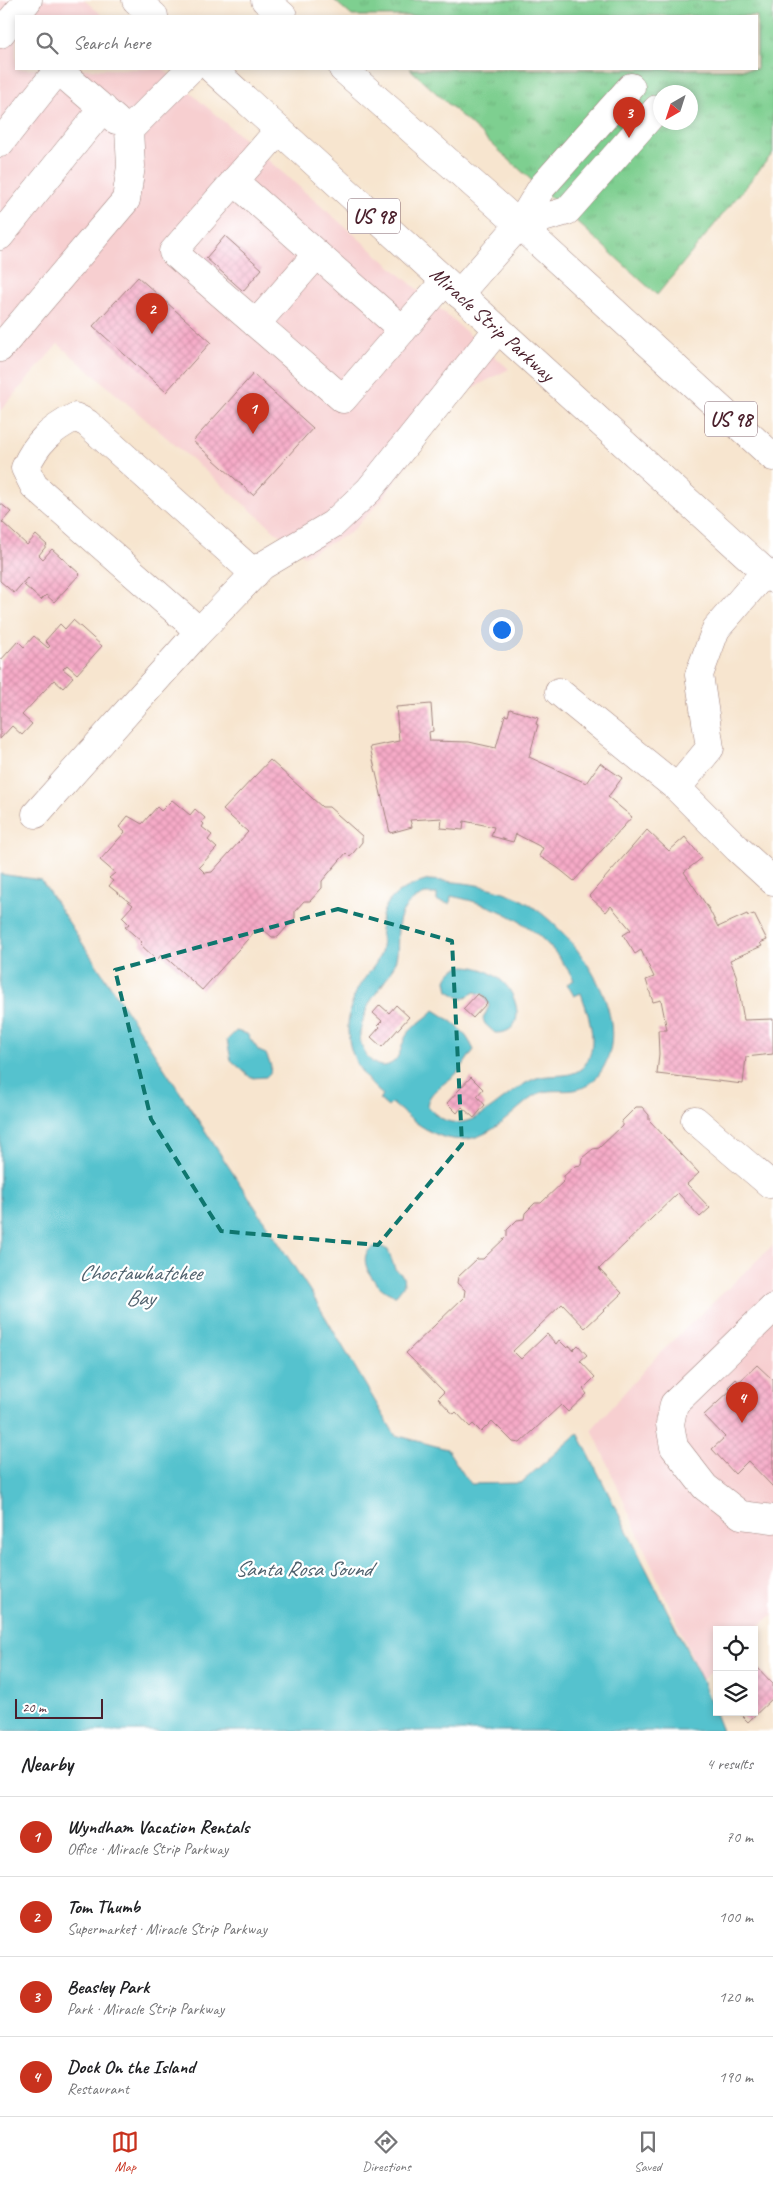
<!DOCTYPE html>
<html lang="en">
<head>
<meta charset="utf-8">
<style>
  :root { --surface:#fff; --page:#f2f2f2; --text:#202124; --muted:#757577; --line:#e0e0e0; --accent:#c8321e }
  body { margin:0; font-family:Caveat,sans-serif; background:var(--page); color:var(--text) }
  .controls { position:absolute; right:15px; bottom:15px; display:grid; overflow:hidden; border-radius:0px; box-shadow:0 2px 8px #0003 }
  .controls button { width:45px; height:45px; display:grid; place-items:center; padding:0; border:0; border-bottom:1px solid var(--line); background:var(--surface); color:var(--text); font:25px sans-serif }
  .compass { position:absolute; left:653px; top:85px; width:45px; height:45px; border-radius:50%; background:var(--surface); box-shadow:0 2px 8px #0003; rotate:219deg }
  .scale { position:absolute; left:15px; bottom:12px; width:88px; box-sizing:border-box; padding-left:5px; border:2px solid #4a1f2b; border-top:0; font-size:14px; line-height:18px; white-space:nowrap; color:#4a1f2b; -webkit-text-stroke:4px #fff; paint-order:stroke }
  .you { position:absolute; left:501px; top:629px; width:18px; height:18px; margin:-12px; border:4px solid #fff; border-radius:50%; background:#1a73e8; box-shadow:0 0 0 8px #1a73e833 }
  .badge { display:grid; place-items:center; width:32px; height:32px; border-radius:50%; background:var(--accent); color:#fff; font-size:16px; font-weight:700 }
  .pin { position:absolute; translate:-50% -41px; filter:drop-shadow(0 1px 2px #0008) }
  .pin::after { content:''; position:absolute; top:26px; width:18px; height:15px; background:inherit; clip-path:polygon(0 0,100% 0,50% 100%) }
  .list { margin:0; padding:0; list-style:none }
  h2 { display:flex; justify-content:space-between; align-items:center; height:65px; margin:0; padding:0 20px; font-size:21px }
  h2 small { font-size:16px; font-weight:400; color:var(--muted) }
  .list li { display:grid; grid-template-columns:32px 1fr auto; gap:15px; align-items:center; box-sizing:border-box; height:80px; padding:0 20px; border-top:1px solid var(--line) }
  .list b { display:block; font-size:19px; white-space:nowrap }
  .list p { margin:0; font-size:16px; white-space:nowrap; color:var(--muted) }
  .list em { font-size:16px; font-style:normal; color:var(--muted) }
  .icon { flex:none; width:28px; height:28px; fill:none; stroke:currentColor; stroke-width:2; stroke-linecap:round; stroke-linejoin:round }
  .map { position:relative; flex:none; width:773px; height:1731px; overflow:hidden }
  .search { position:absolute; background:var(--surface); box-shadow:0 2px 8px #0003; left:15px; right:15px; top:15px; height:55px; display:flex; align-items:center; gap:12px; box-sizing:border-box; padding:0 18px; border-radius:0px; color:var(--muted); font-size:19px }
  .sheet { height:385px; background:var(--surface) }
  nav { display:flex; justify-content:space-around; align-items:center; box-sizing:border-box; height:70px; border-top:1px solid var(--line); background:var(--surface); font-size:14px; color:var(--muted) }
  nav a { display:grid; justify-items:center; gap:2px }
  nav .on { color:var(--accent) }
  .map>svg:first-child { display:block }
  .built { fill:#f7cfd0 }
  .grass { fill:url(#grass-tufts); stroke:#64775e; fill-rule:evenodd }
  .water { fill:#55c2ce; stroke:#50707c; fill-rule:evenodd }
  .building { fill:url(#building-cross-hatch) }
  .lines { fill:none; stroke-linecap:round; stroke-linejoin:round }
  .minor-casing { stroke:#a0827d; stroke-width:29 }
  .highway-casing { stroke:#a0827d; stroke-width:29 }
  .minor { stroke:#fff; stroke-width:28 }
  .highway { stroke:#fff; stroke-width:28 }
  .marked { fill:none; stroke:#0f766e; stroke-width:4; stroke-dasharray:10 6; stroke-linejoin:round }
  .labels { text-anchor:middle; dominant-baseline:central; stroke-width:4.5; stroke-linejoin:round; paint-order:stroke }
  .shield { fill:#fff; stroke:#80626b; stroke-width:1 }
  .shield-label { font-size:20px; font-weight:bold; fill:#4a1f2b }
  .street-label { font-size:21px; fill:#4a1f2b; stroke:#fff }
  .water-label { font-size:22px; font-style:italic; fill:#4e606c; stroke:#fff }
</style>
</head>
<body>
<div class="map">
<svg width="773" height="1731" viewBox="0 0 773 1731">
  <defs>
    <pattern id="grass-tufts" width="24" height="20" patternUnits="userSpaceOnUse" patternTransform="scale(1.25)"><rect width="24" height="20" fill="#7ecf90"/><path d="M3 7l-1-3M5 7V3M7 7l1-3M15 17l-1-3M17 17v-4M19 17l1-3" fill="none" stroke="#6eb17c"/></pattern>
    <pattern id="building-cross-hatch" width="8" height="8" patternUnits="userSpaceOnUse" patternTransform="scale(1.25)"><rect width="8" height="8" fill="#f6aac7"/><path d="M0 0l8 8M0 8l8-8" fill="none" stroke="#d492ab"/></pattern>
  </defs>
  <rect width="100%" height="100%" fill="#fff"/>
  <filter id="ink" filterUnits="userSpaceOnUse"><feTurbulence type="fractalNoise" baseFrequency=".02" numOctaves="2"/><feDisplacementMap in="SourceGraphic" scale="10" xChannelSelector="R" yChannelSelector="G"/><feConvolveMatrix kernelMatrix="1 2 1 2 8 2 1 2 1" color-interpolation-filters="sRGB"/></filter>
  <filter id="wash" filterUnits="userSpaceOnUse"><feTurbulence type="fractalNoise" baseFrequency=".0096" numOctaves="4" result="noise"/><feDisplacementMap in="SourceGraphic" scale="20" xChannelSelector="R" yChannelSelector="G"/><feGaussianBlur stdDeviation="1.12" result="paint"/><feColorMatrix in="noise" values="0 0 0 0 0 0 0 0 0 0 0 0 0 0 0 0 0 1.4 0 .05"/><feComposite in="paint" operator="in"/></filter>
  <g filter="url(#wash)">
    <rect width="100%" height="100%" fill="#f7e5cf"/>
    <path class="built" d="M2 0H84L103 16H16V69H163L509 369 467 391 425 440 381 501 350 533 304 556 58 344 0 411V2Z
      M773 1245V1614L754 1631 717 1630V1666L702 1680 592 1429 655 1358Z"/>
    <path class="grass" d="M334 0H773V153L657 295 410 69H757V16H352ZM660 92H690V122H660Z"/>
    <path class="water" d="M0 874 41 880 310 1291 395 1435 447 1449 470 1484 521 1483 578 1433 702 1680 722 1731H0Z
      M429 880C459 882 486 884 514 896 568 920 644 1020 597 1077 576 1101 554 1083 534 1096 517 1108 499 1129 479 1136 445 1149 416 1124 392 1103L388 1107 379 1099 383 1095C350 1068 338 1030 357 990 363 978 375 968 380 955 385 944 380 933 381 922 384 895 407 886 429 880ZM425 894H437V901L450 904 451 896C506 907 546 930 574 980L567 984 574 996 581 993C588 1014 599 1042 586 1063 575 1081 551 1072 534 1079 498 1094 465 1150 427 1106 428 1091 447 1083 457 1073 463 1067 468 1057 474 1050 465 1030 452 1021 434 1010 426 1019 412 1026 406 1036 401 1045 401 1057 392 1063 375 1074 361 1052 360 1037 359 1030 364 1018 366 1011 372 995 387 982 394 965 401 949 394 929 402 913 407 903 415 898 425 894Z
      M464 966C478 966 492 972 503 982 519 997 527 1034 495 1033L485 1024 483 1019 489 1006 484 995 475 992 462 999 448 991 446 980C450 971 454 968 464 966Z
      M236 1031 247 1034 259 1051 266 1054 271 1066 270 1073 266 1077 251 1078 231 1060 227 1040Z
      M380 1246 388 1250 395 1269 403 1276 404 1285 396 1295C375 1293 348 1249 380 1246Z"/>
    <g id="blocks">
      <path class="building" d="M225 236 262 269 243 291 206 258Z
        M138 277 211 342 166 392 93 326Z
        M253 374 313 428 253 495 193 441Z
        M0 503 11 512 2 522 27 545 36 535 47 545 39 555 43 559 52 549 80 574 54 602 46 595 41 600 24 585 29 580 27 578 14 593 0 581Z
        M73 620 102 646 77 674 67 665 63 669 73 677 63 688 54 680 22 715 32 724 22 735 12 726 0 739V661L18 641 24 647 34 636 48 648 50 646 45 641 60 624 65 629Z
        M431 704 433 731 429 732 430 741 469 742 496 748 505 715 508 716 510 709 538 718 536 724 538 725 529 757 586 783 600 763 622 778 608 797 632 817 574 881 558 868 539 856 543 848 516 834 513 842 491 836 494 827 464 821 463 830 441 828 442 818 410 820 412 827 390 833 370 747 399 741 396 707Z
        M270 760 322 807H329L362 836V842L350 857 346 853 322 881V888L310 901H304L295 911V918L278 937H272L264 930H256L202 990 162 954 157 960 140 944 142 942 125 927 129 924 122 917 133 905 109 886 113 881 109 878 115 873 100 860 125 832 119 827 128 816 142 824 157 807 161 811 172 800 190 815 195 809 205 818 202 822 204 824 202 827 212 835 208 840 217 848 199 867 205 873 212 872 248 832 223 810Z
        M647 830 669 851 685 837 702 858 684 872 709 909 718 927 747 914 748 916 754 914 767 940 760 943 762 946 730 960 736 975 744 1020 773 1019V1054L746 1057 743 1084 657 1074 659 1054 658 1030H667L661 1000 653 1002 646 980 654 977 641 950 635 954 623 935 631 930 611 906 606 912 589 896Z
        M477 994 483 997 487 1003 473 1018 463 1009Z
        M380 1005 389 1013 396 1005 409 1017 382 1047 371 1037 380 1027 378 1025 382 1021 373 1013Z
        M471 1077 483 1089 477 1096 485 1105 474 1118 462 1107 457 1113 447 1103Z
        M636 1107H642L649 1115V1120L699 1173 687 1184 710 1208 700 1217 678 1193 599 1269 622 1293 585 1328 562 1304 513 1351 521 1359 547 1334 556 1344 559 1340 567 1348 570 1346 573 1350 578 1345 587 1355 580 1361 595 1377 583 1389 587 1394 568 1412 561 1405 520 1443 513 1442 492 1421 481 1432 473 1424 470 1427 456 1412 454 1414 450 1411 438 1398 444 1392 406 1353 464 1297 465 1290 457 1283 458 1277 477 1259H483L507 1236V1230L517 1220 524 1219 525 1213 535 1203H541L564 1181V1176L575 1166 581 1165 582 1158 593 1149 599 1148 622 1126V1121Z
        M757 1365 773 1380V1487L748 1461 735 1474 712 1449 725 1437 704 1415 731 1390 728 1387 736 1379 739 1382Z
        M756 1666 773 1684V1698L748 1722 738 1712H754Z"/>
    </g>
  </g>
  <g filter="url(#ink)">
    <use href="#blocks" fill-opacity="0" stroke="#a0827d" stroke-width="1"/>
    <g class="lines">
      <g class="minor-casing">
        <path id="minor" d="M0 34 28 0
          M57 69 116 120
          M279 130 173 252 343 399 445 281
          M0 143 58 70
          M234 181 403 330
          M519 225 567 211 657 109
          M519 225 542 187 631 87
          M0 236 103 108
          M256 324 317 254
          M0 348 126 200 131 166 129 130 190 69
          M199 631 34 486 25 468C37 442 50 430 75 417L87 423 255 574
          M559 692 677 788 710 748 699 675 716 629 765 572
          M677 788 738 849 773 881
          M36 814 195 636 262 566 333 524 369 490 498 329
          M695 1120 770 1184
          M773 1308 674 1404 670 1424 674 1447 705 1487 741 1515 773 1519"/>
      </g>
      <g class="highway-casing">
        <g id="highway">
          <path d="M136 0 154 16"/>
          <path d="M265 0 283 16"/>
          <path id="s1" d="M212 69 773 579"/>
          <path d="M343 69 504 211 773 457"/>
          <path d="M459 294 519 225"/>
        </g>
      </g>
      <use href="#minor" class="minor"/>
      <use href="#highway" class="highway"/>
    </g>
  </g>
  <path class="marked" d="M338 909 452 941 462 1144 378 1245 221 1231 151 1119 115 970Z"/>
  <g class="labels">
    <g class="shield">
      <rect x="348" y="198.5" width="52" height="35" rx="4"/>
      <rect x="705" y="401.5" width="52" height="35" rx="4"/>
    </g>
    <g class="shield-label">
      <text x="374" y="216">US 98</text>
      <text x="731" y="419">US 98</text>
    </g>
    <g class="street-label">
      <text stroke="none"><textPath href="#s1" startOffset="379">Miracle Strip Parkway</textPath></text>
    </g>
    <g class="water-label">
      <text x="140" y="1273">Choctawhatchee<tspan x="140" dy="25">Bay</tspan></text>
      <text x="303" y="1569">Santa Rosa Sound</text>
    </g>
  </g>
</svg>
<div class="controls">
<button><svg class="icon" aria-label="locate" viewBox="0 0 24 24"><circle cx="12" cy="12" r="6"/><path d="M12 2v4M12 18v4M2 12h4M18 12h4"/></svg></button>
<button><svg class="icon" aria-label="layers" viewBox="0 0 24 24"><path d="M12 4l9 5-9 5-9-5zM3 14l9 5 9-5"/></svg></button>
</div>
<svg class="compass" viewBox="-18 -18 36 36"><path d="M0-13l5 13h-10z" fill="#e53935"/><path d="M0 13l5-13h-10z" fill="#757577"/></svg>
<div class="scale">20 m</div>
<div class="you"></div>
<div class="pin badge" style="left:253px;top:434px">1</div>
<div class="pin badge" style="left:152px;top:334px">2</div>
<div class="pin badge" style="left:629px;top:138px">3</div>
<div class="pin badge" style="left:742px;top:1423px">4</div>
<div class="search"><svg class="icon" aria-label="search" viewBox="0 0 24 24"><circle cx="10" cy="10" r="6"/><path d="M15 15l6 6"/></svg>Search here</div>
</div>
<section class="sheet">
<h2>Nearby<small>4 results</small></h2>
<ul class="list">
<li><span class="badge">1</span><div><b>Wyndham Vacation Rentals</b><p>Office · Miracle Strip Parkway</p></div><em>70 m</em></li>
<li><span class="badge">2</span><div><b>Tom Thumb</b><p>Supermarket · Miracle Strip Parkway</p></div><em>100 m</em></li>
<li><span class="badge">3</span><div><b>Beasley Park</b><p>Park · Miracle Strip Parkway</p></div><em>120 m</em></li>
<li><span class="badge">4</span><div><b>Dock On the Island</b><p>Restaurant</p></div><em>190 m</em></li>
</ul>
</section>
<nav>
<a class="on"><svg class="icon" aria-label="map" viewBox="0 0 24 24"><path d="M3 6l6-2 6 2 6-2v14l-6 2-6-2-6 2zM9 4v14M15 6v14"/></svg>Map</a>
<a><svg class="icon" aria-label="directions" viewBox="0 0 24 24"><path d="M12 3l9 9-9 9-9-9zM9 14v-3h6M13 9l2 2-2 2"/></svg>Directions</a>
<a><svg class="icon" aria-label="saved" viewBox="0 0 24 24"><path d="M7 4h10v16l-5-4-5 4z"/></svg>Saved</a>
</nav>
</body>
</html>
